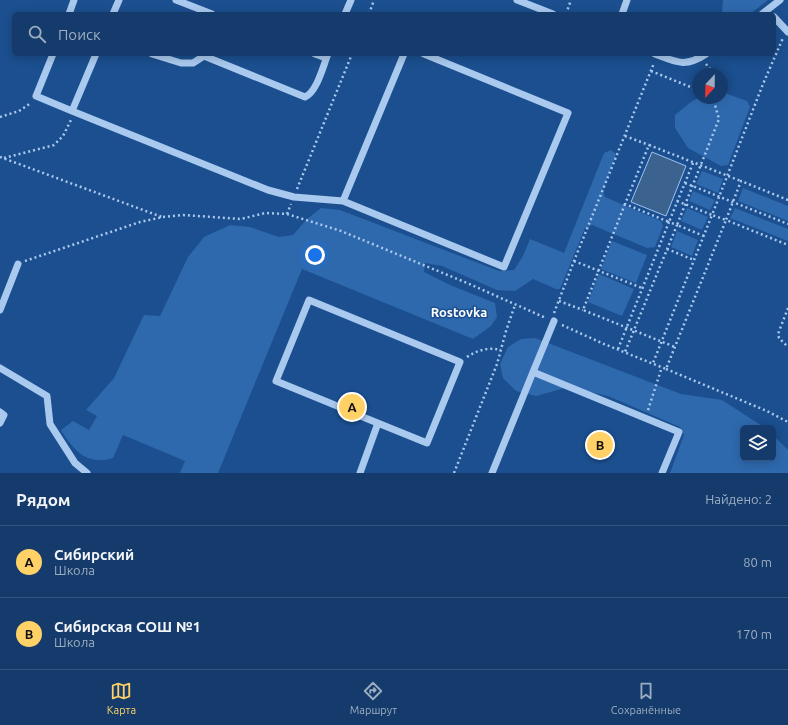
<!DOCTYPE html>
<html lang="ru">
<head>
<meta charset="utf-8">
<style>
  :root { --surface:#143b6b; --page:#214673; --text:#f1f3f6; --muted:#9dadc1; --line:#33557e; --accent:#ffd166 }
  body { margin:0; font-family:Ubuntu,sans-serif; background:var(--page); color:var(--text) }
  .controls { position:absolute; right:12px; bottom:12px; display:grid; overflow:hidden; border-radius:6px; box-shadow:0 2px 10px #0003 }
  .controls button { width:36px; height:36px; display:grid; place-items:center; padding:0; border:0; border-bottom:1px solid var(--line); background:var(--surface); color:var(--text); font:20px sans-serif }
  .compass { position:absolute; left:692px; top:68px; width:36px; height:36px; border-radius:50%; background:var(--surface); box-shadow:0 2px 10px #0003; rotate:202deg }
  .you { position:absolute; left:315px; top:255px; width:14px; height:14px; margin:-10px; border:3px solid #fff; border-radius:50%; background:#1a73e8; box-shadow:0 0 0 6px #1a73e833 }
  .badge { display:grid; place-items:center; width:26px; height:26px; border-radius:50%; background:var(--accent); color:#111; font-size:13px; font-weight:700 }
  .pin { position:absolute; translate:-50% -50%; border:2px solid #fff; box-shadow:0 1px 4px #0006 }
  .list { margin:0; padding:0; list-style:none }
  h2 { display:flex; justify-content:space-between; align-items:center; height:52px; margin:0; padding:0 16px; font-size:17px }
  h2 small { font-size:13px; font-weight:400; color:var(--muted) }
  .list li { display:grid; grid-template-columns:26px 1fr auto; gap:12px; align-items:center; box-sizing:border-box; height:72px; padding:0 16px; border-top:1px solid var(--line) }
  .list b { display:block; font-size:15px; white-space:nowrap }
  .list p { margin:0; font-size:13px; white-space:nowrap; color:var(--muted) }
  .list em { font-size:13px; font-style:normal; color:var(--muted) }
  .icon { flex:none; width:22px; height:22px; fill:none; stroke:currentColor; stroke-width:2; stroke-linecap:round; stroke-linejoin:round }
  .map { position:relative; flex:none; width:788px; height:473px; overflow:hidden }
  .search { position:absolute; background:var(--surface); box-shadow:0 2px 10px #0003; left:12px; right:12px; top:12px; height:44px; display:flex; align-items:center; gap:10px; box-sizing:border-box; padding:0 14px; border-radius:6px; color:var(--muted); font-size:15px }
  .sheet { height:196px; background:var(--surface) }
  nav { display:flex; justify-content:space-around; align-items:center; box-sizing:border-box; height:56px; border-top:1px solid var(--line); background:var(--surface); font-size:11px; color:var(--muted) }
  nav a { display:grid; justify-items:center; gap:2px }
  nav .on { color:var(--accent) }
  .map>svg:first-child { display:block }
  .green { fill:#2e69ad }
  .water { fill:#3c6290; stroke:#9cc4f0 }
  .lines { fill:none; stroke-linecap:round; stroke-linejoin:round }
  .path { stroke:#a9c9ee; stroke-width:2.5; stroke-dasharray:2 3; stroke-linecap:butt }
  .minor { stroke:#a9c9ee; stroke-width:7 }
  .labels { text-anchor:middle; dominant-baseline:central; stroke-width:3; stroke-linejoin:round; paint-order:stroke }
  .quarter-label { font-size:13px; font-weight:bold; fill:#fff; stroke:#1b4f8f }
</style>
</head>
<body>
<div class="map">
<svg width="788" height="473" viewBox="0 0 788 473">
  <rect width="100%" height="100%" fill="#1b4f8f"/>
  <path class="green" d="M723 0H768L750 14H722Z
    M722 92 747 101 750 107 728 165 721 166 688 148 675 128V115L691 102 698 98H722Z
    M611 150 616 154 603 191 605 197 661 221 663 226 655 247 647 248 592 225 585 228 560 289H556L533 279 515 291 497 290 442 266 425 263 424 272 450 285 495 303 497 317 491 326 473 339 302 269 218 473H180L185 461 123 435 113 458C87 466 74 451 61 430L73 421 89 430 97 416 86 410 114 378 144 315 160 316 188 257 204 237 230 225 250 227 279 237 293 235 307 219 321 208 340 210 499 271 514 270 523 256 530 239 564 253 604 153Z
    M702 171 723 179 718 193 696 184Z
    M743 188 788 206V221L738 201Z
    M693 191 715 200 710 210 689 201Z
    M687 208 708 217 702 230 681 221Z
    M735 208 788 229V241L730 218Z
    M677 231 698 240 692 256 671 247Z
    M612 241 647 255 636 283 601 269Z
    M599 274 634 289 622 316 588 302Z
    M535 338 681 394 722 400 765 428H743V458H773V435L788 450V473H670L684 435 680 427 608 396 568 387 536 396 516 391 503 378 500 364 508 347 521 339Z"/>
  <path class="water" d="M652 152 686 166 666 216 631 202Z"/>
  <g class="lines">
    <path class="path" d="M369 14 374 0
      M566 14 571 0
      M706 64 714 74
      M651 71 693 88 698 94
      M0 117 19 111 31 103
      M625 136 649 145
      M0 157 162 217
      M4 158 54 145 63 136 71 120
      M693 163 669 222 625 204 649 145 741 181
      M685 183 788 224
      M297 189 352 54
      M788 200 741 181 726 220 788 245
      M677 201 712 215 763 84 783 38
      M625 204 583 310 675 347
      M287 214 291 204
      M704 236 677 225 719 119 713 98
      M667 249 694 260
      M25 261 140 222 163 217 183 215 241 219 265 213 287 214 341 231 467 283 546 318
      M574 261 642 288
      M559 301 583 310
      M788 308 778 334 779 338 788 347
      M554 313 574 261 654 63
      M562 325 604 344 666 369 726 220 712 215 653 363
      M618 349 669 222 677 225 625 352
      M467 357C478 350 488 347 501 350
      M666 369 767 411 788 422
      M648 410 662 367
      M454 473 497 364 506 331 515 305"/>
    <path class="minor" d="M176 0 212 14
      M517 0 553 14
      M69 14 74 0
      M113 14 119 0
      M345 14 351 0
      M622 14 627 0
      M762 14 780 0
      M774 17 788 32
      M53 54 36 96 72 111 96 54
      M152 54 181 63H193L204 56 305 97C317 92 323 66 328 54
      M315 54 326 58
      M404 54 343 201 504 267 568 113 424 54
      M655 54C676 62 685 68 706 54
      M72 111 268 190 294 197 343 201
      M0 310 18 264
      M0 368 47 396 50 424 75 463 87 473
      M533 372 554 321
      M347 410 276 381 309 300 460 362 427 443 353 413
      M0 412 4 415 0 423
      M360 473 378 423
      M492 473 533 372 679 432 662 473"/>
  </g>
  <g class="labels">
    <g class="quarter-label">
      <text x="459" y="312">Rostovka</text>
    </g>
  </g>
</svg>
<div class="controls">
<button><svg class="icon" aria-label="layers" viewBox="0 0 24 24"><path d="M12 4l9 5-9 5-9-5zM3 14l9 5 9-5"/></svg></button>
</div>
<svg class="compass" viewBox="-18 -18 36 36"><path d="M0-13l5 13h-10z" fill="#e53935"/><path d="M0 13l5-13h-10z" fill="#9dadc1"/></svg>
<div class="you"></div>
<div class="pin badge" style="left:352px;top:407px">A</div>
<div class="pin badge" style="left:600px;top:445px">B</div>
<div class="search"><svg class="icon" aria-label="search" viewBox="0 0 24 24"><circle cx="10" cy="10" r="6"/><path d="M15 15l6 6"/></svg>Поиск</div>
</div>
<section class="sheet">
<h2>Рядом<small>Найдено: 2</small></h2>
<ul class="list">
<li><span class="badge">A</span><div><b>Сибирский</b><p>Школа</p></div><em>80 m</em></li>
<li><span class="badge">B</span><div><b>Сибирская СОШ №1</b><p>Школа</p></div><em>170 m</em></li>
</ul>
</section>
<nav>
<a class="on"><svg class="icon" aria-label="map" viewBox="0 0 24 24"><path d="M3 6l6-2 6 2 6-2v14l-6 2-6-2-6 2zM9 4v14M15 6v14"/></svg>Карта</a>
<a><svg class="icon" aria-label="directions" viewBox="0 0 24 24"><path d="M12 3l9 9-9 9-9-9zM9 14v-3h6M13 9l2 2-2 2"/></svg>Маршрут</a>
<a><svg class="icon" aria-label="saved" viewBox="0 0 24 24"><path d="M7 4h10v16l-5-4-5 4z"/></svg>Сохранённые</a>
</nav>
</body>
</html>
